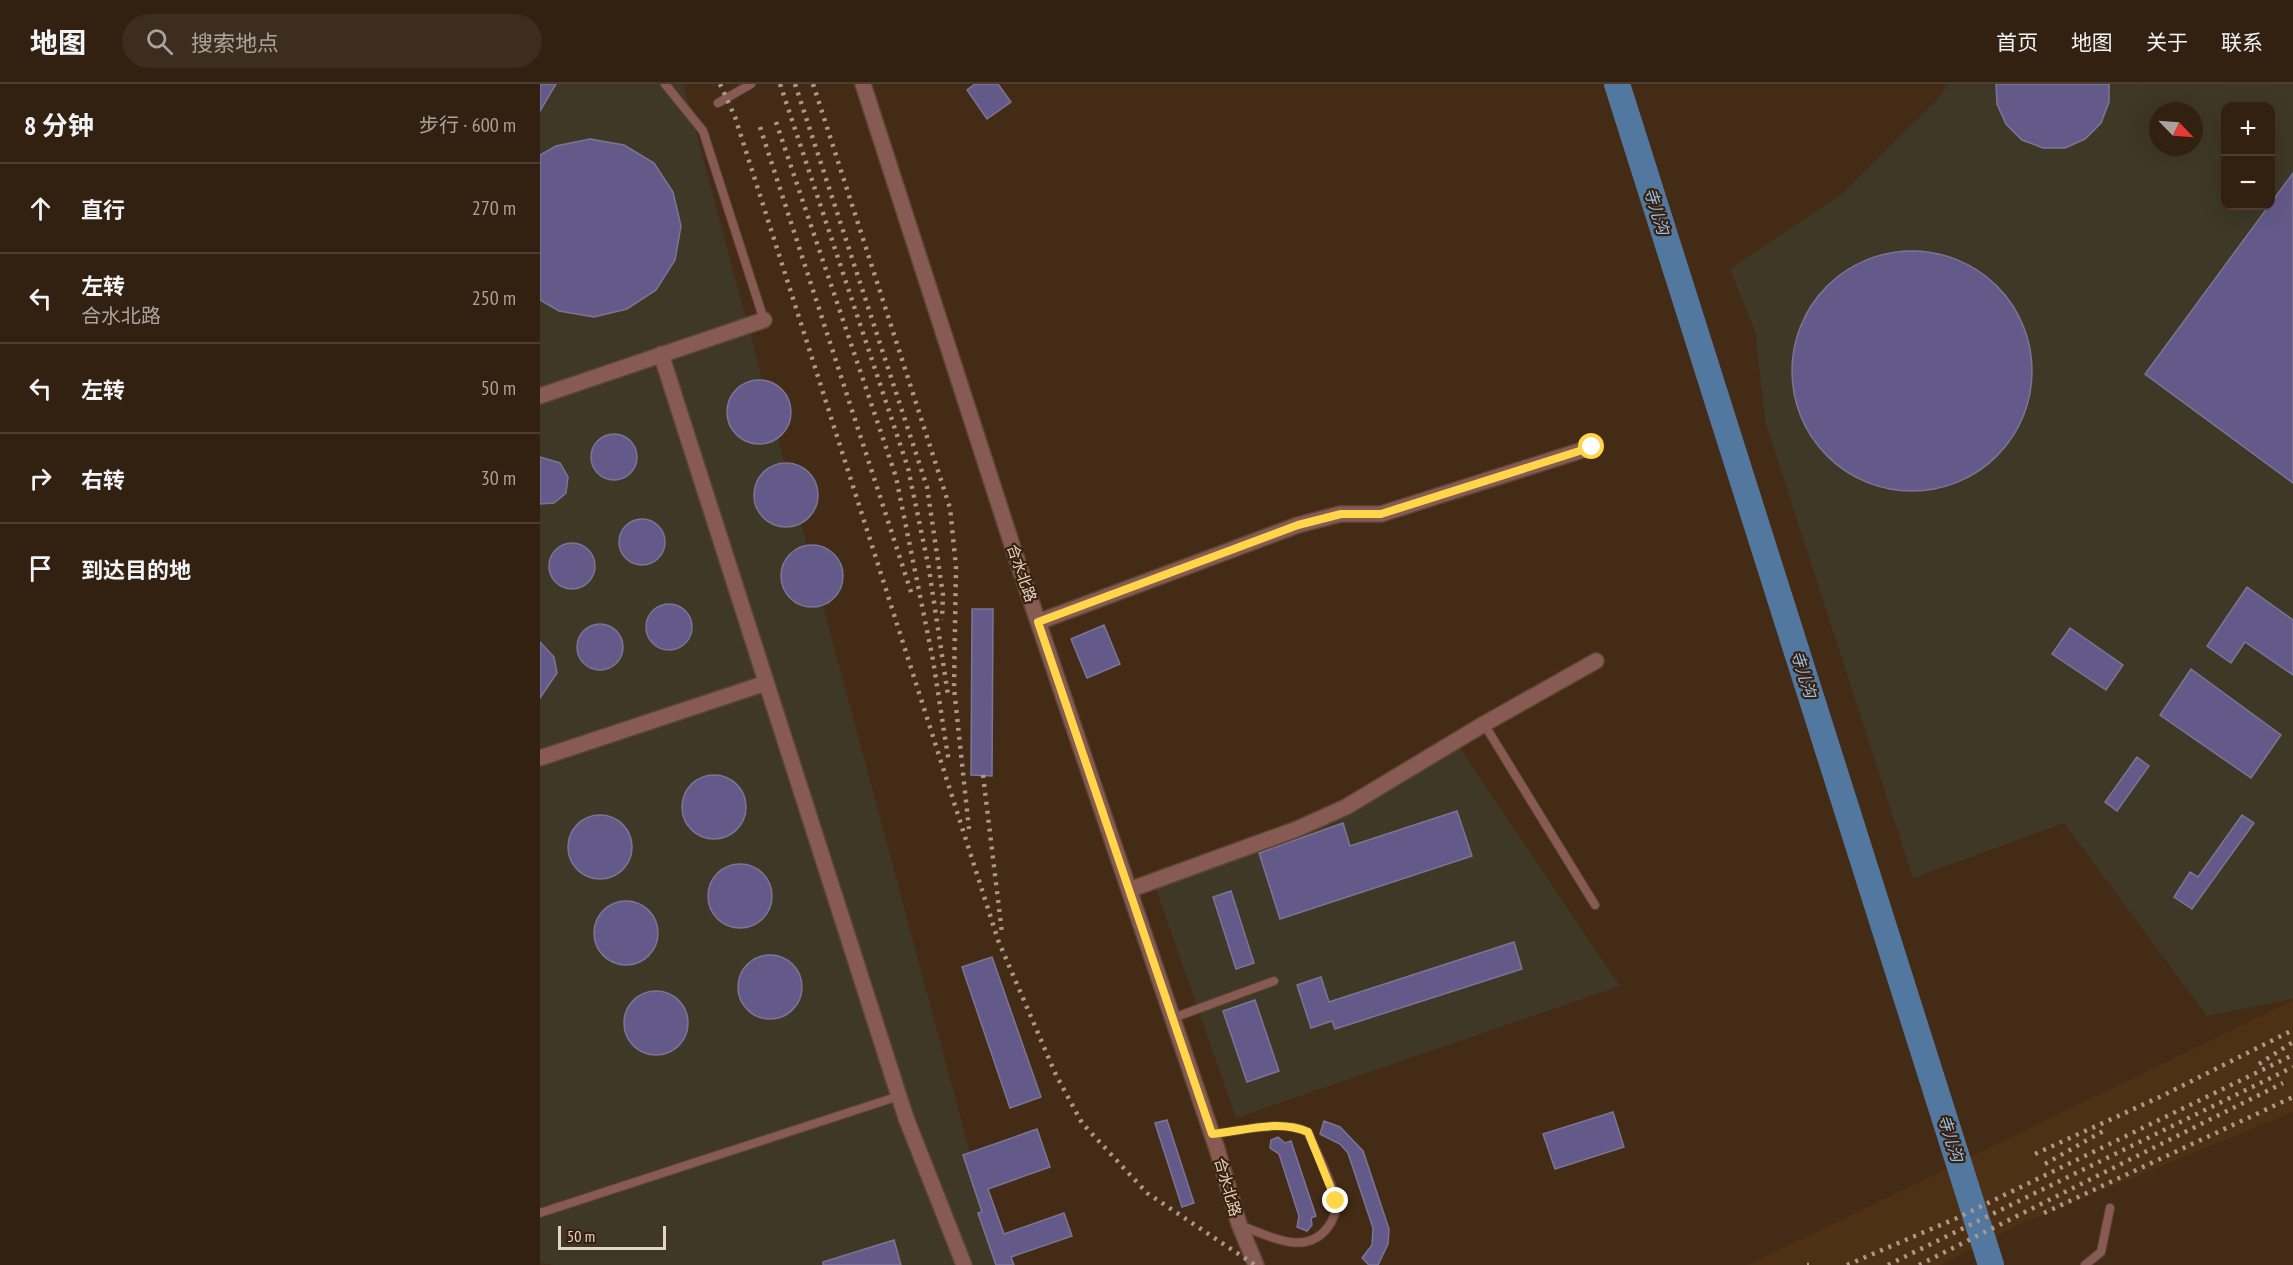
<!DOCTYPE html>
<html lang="zh">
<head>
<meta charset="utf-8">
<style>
  :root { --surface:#322010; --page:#3d2d1e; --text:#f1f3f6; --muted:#a8a39f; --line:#4d3e30 }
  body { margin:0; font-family:"PT Sans Narrow","Noto Sans SC",sans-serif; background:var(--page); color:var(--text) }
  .controls { position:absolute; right:18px; top:18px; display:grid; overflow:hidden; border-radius:12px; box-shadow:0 6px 24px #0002 }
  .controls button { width:54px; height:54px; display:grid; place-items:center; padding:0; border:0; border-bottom:2px solid var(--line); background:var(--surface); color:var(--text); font:30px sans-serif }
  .compass { position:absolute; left:1609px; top:18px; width:54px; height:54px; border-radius:50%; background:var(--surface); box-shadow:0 6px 24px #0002; rotate:115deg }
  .scale { position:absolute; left:18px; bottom:15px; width:108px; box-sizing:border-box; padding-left:6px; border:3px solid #e4d4c8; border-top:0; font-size:16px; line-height:21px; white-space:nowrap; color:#e4d4c8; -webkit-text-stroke:4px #39210c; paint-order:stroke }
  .stop { position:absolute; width:18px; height:18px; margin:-14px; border:4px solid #ffd54a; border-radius:50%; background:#fff }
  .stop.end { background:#ffd54a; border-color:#fff; box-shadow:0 2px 6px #0008 }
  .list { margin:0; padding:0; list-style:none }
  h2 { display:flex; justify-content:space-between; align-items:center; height:78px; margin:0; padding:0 24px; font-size:26px }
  h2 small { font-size:20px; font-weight:400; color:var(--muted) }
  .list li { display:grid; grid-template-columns:39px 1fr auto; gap:18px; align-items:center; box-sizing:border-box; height:90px; padding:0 24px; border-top:2px solid var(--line) }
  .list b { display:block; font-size:22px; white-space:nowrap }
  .list p { margin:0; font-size:20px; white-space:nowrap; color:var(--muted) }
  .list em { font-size:20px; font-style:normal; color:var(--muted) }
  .icon { flex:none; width:33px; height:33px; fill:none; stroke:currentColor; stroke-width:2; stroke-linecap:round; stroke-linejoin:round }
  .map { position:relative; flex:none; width:1753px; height:1181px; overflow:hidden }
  header { display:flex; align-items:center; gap:36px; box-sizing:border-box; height:84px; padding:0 30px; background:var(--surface); border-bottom:2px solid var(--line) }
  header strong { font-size:28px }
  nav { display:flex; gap:33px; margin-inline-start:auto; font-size:21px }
  .search { width:420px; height:54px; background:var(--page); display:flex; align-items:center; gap:15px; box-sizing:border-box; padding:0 21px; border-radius:33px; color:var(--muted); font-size:22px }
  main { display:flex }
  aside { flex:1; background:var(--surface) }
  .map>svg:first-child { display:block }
  .industrial { fill:#3f3827; fill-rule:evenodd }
  .built { fill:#4e3015 }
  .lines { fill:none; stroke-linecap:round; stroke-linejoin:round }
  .river { stroke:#5378a0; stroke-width:26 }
  .building { fill:#645a89; stroke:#7b7595; stroke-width:1.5 }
  .lane-casing { stroke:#5d4632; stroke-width:10 }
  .street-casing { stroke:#5d4632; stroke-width:18 }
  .lane { stroke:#875a53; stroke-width:8 }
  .street { stroke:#875a53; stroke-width:15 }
  .rail { stroke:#ab9889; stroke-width:4.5; stroke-dasharray:3 6; stroke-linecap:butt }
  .route { stroke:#ffd54a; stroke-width:8 }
  .labels { text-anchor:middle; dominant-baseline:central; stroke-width:4.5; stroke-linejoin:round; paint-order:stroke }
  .street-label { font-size:15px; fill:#e4d4c8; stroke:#39210c }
  .water-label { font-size:16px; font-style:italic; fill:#96c3f3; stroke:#39210c }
</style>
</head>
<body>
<header>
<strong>地图</strong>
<div class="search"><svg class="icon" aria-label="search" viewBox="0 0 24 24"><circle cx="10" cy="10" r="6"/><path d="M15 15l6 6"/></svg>搜索地点</div>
<nav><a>首页</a><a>地图</a><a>关于</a><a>联系</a></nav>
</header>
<main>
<aside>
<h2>8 分钟<small>步行 · 600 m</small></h2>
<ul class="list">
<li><svg class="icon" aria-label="ahead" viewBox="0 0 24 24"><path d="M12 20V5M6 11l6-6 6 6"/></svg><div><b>直行</b></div><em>270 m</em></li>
<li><svg class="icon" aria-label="left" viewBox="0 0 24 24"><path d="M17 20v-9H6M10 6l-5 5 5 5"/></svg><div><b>左转</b><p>合水北路</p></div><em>250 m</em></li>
<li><svg class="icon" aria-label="left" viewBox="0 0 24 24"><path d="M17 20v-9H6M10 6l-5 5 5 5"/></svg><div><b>左转</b></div><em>50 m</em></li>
<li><svg class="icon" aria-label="right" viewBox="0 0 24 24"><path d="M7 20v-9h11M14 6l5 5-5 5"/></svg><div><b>右转</b></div><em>30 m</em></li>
<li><svg class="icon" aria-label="arrive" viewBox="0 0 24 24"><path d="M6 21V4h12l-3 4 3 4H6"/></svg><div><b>到达目的地</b></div></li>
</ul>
</aside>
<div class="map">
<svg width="1753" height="1181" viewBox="0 0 1753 1181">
  <rect width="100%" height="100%" fill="#432b16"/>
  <path class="industrial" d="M0 0H143L460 1181H14L0 1178Z
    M1409 0H1753V915L1667 932 1524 739 1373 794 1225 337 1215 247 1190 185 1301 111 1396 17ZM1686 22H1730V122H1686ZM1618 27H1654V63H1618Z
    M913 654 1080 902 696 1034 616 805 801 735Z"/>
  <path class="built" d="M1753 916V1028L1481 1140 1401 1181H1203L1210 1180Z"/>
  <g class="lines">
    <path class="river" d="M1077 0 1451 1181"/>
  </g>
  <path class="building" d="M0 0H16L0 27Z
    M435 0H458L471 18 447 35 427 6Z
    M1456 0H1569V18L1561 39 1545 55 1525 64H1503L1482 56 1466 40 1457 20Z
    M50 55 84 61 114 79 133 108 141 142 135 176 116 206 87 225 54 233 19 227 0 216V71L16 62Z
    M1753 89V399L1605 290Z
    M1252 287a120 120 0 1 1 240 0a120 120 0 1 1-240 0Z
    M187 328a32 32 0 1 1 64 0a32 32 0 1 1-64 0Z
    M51 373a23 23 0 1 1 46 0a23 23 0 1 1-46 0Z
    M0 373 20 379 28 393 26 409 14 419 0 420Z
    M214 411a32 32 0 1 1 64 0a32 32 0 1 1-64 0Z
    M79 458a23 23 0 1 1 46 0a23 23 0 1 1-46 0Z
    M9 482a23 23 0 1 1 46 0a23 23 0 1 1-46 0Z
    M241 492a31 31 0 1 1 62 0a31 31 0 1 1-62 0Z
    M1707 503 1753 536V591L1705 558 1691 579 1667 562Z
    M106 543a23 23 0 1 1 46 0a23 23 0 1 1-46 0Z
    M432 525H453L452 692 431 691Z
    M37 563a23 23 0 1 1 46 0a23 23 0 1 1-46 0Z
    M564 541 580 580 547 594 531 555Z
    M1530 544 1583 581 1566 606 1512 570Z
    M0 558 14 573 17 589 0 614Z
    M1651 585 1741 651 1711 694 1620 631Z
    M1597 673 1609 682 1577 727 1565 718Z
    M142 723a32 32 0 1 1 64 0a32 32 0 1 1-64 0Z
    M917 727 932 772 740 835 719 769 803 739 810 762Z
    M1702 731 1714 739 1652 825 1634 813 1650 788 1658 793Z
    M28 763a32 32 0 1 1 64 0a32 32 0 1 1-64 0Z
    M168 812a32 32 0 1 1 64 0a32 32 0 1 1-64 0Z
    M691 807 714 879 696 885 673 813Z
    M54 849a32 32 0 1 1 64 0a32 32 0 1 1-64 0Z
    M974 858 982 885 795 945 792 937 771 944 757 901 781 893 789 918Z
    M198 903a32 32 0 1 1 64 0a32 32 0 1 1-64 0Z
    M452 873 501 1013 470 1024 422 883Z
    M84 939a32 32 0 1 1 64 0a32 32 0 1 1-64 0Z
    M715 916 739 987 707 998 683 927Z
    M1073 1028 1084 1063 1015 1085 1003 1050Z
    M627 1036 654 1119 642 1123 615 1039Z
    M784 1037 800 1043 823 1067 849 1145 848 1160 838 1181H829L822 1174 832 1161 833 1144 808 1069 800 1060 780 1050Z
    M497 1045 510 1083 448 1105 464 1150 524 1129 532 1152 471 1173 474 1181H456L438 1129 442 1128 423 1071Z
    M738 1053 745 1059 751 1057 776 1132 771 1134 772 1141 767 1147 757 1143 759 1132 739 1070 730 1064 731 1056Z
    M354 1156 361 1181H283V1178Z"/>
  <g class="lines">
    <g class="lane-casing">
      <path id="lane" d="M125 0 163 47 224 236
        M178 19 211 0
        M944 640 1055 821
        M633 934 734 897
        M672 1050C703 1047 739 1035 768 1048 776 1068 792 1097 796 1117 797 1126 793 1137 788 1143 765 1174 728 1151 699 1141
        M0 1129 359 1012
        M1545 1181 1561 1168 1570 1124"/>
    </g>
    <g class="street-casing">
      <path id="street" d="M323 0 474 467 677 1065 699 1140 716 1181
        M121 270 366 1034 424 1181
        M0 312 224 236
        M498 538 758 441 800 430H841L1052 363
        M0 674 226 599
        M589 806 757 745 806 723 944 640 1056 577"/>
    </g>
    <use href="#lane" class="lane"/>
    <use href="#street" class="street"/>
    <path class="rail" d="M180 0 195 33 458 856 516 991 542 1039 607 1109 715 1181
      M240 0 368 384 389 485 408 611
      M255 0 387 403 403 511 402 536
      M273 0 410 424 416 483 414 604 429 745
      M236 38 356 393 393 576 409 679
      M220 43 372 511
      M443 691 462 849
      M1719 980 1753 958
      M1495 1070 1622 1012 1753 946
      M1505 1080 1565 1046
      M1504 1129 1753 1013
      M1267 1181H1269
      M1307 1181 1417 1134 1753 971
      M1348 1181 1753 983
      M1379 1181 1743 999"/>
  </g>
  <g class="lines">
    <path class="route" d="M796 1117 768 1048C739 1035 703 1047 672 1050L498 538 758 441 801 430H841L1052 363"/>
  </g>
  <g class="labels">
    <g class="street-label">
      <text transform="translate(482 489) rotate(71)">合水北路</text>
      <text transform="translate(688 1103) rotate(74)">合水北路</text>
    </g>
    <g class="water-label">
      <text transform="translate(1117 127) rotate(72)">寺儿沟</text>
      <text transform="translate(1264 590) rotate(72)">寺儿沟</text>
      <text transform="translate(1411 1054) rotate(72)">寺儿沟</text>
    </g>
  </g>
</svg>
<div class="controls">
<button>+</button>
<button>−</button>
</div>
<svg class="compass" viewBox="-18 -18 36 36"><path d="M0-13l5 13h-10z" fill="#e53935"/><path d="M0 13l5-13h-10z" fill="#a8a39f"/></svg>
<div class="scale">50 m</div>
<div class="stop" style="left:1052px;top:363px"></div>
<div class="stop end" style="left:796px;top:1117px"></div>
</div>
</main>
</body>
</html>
